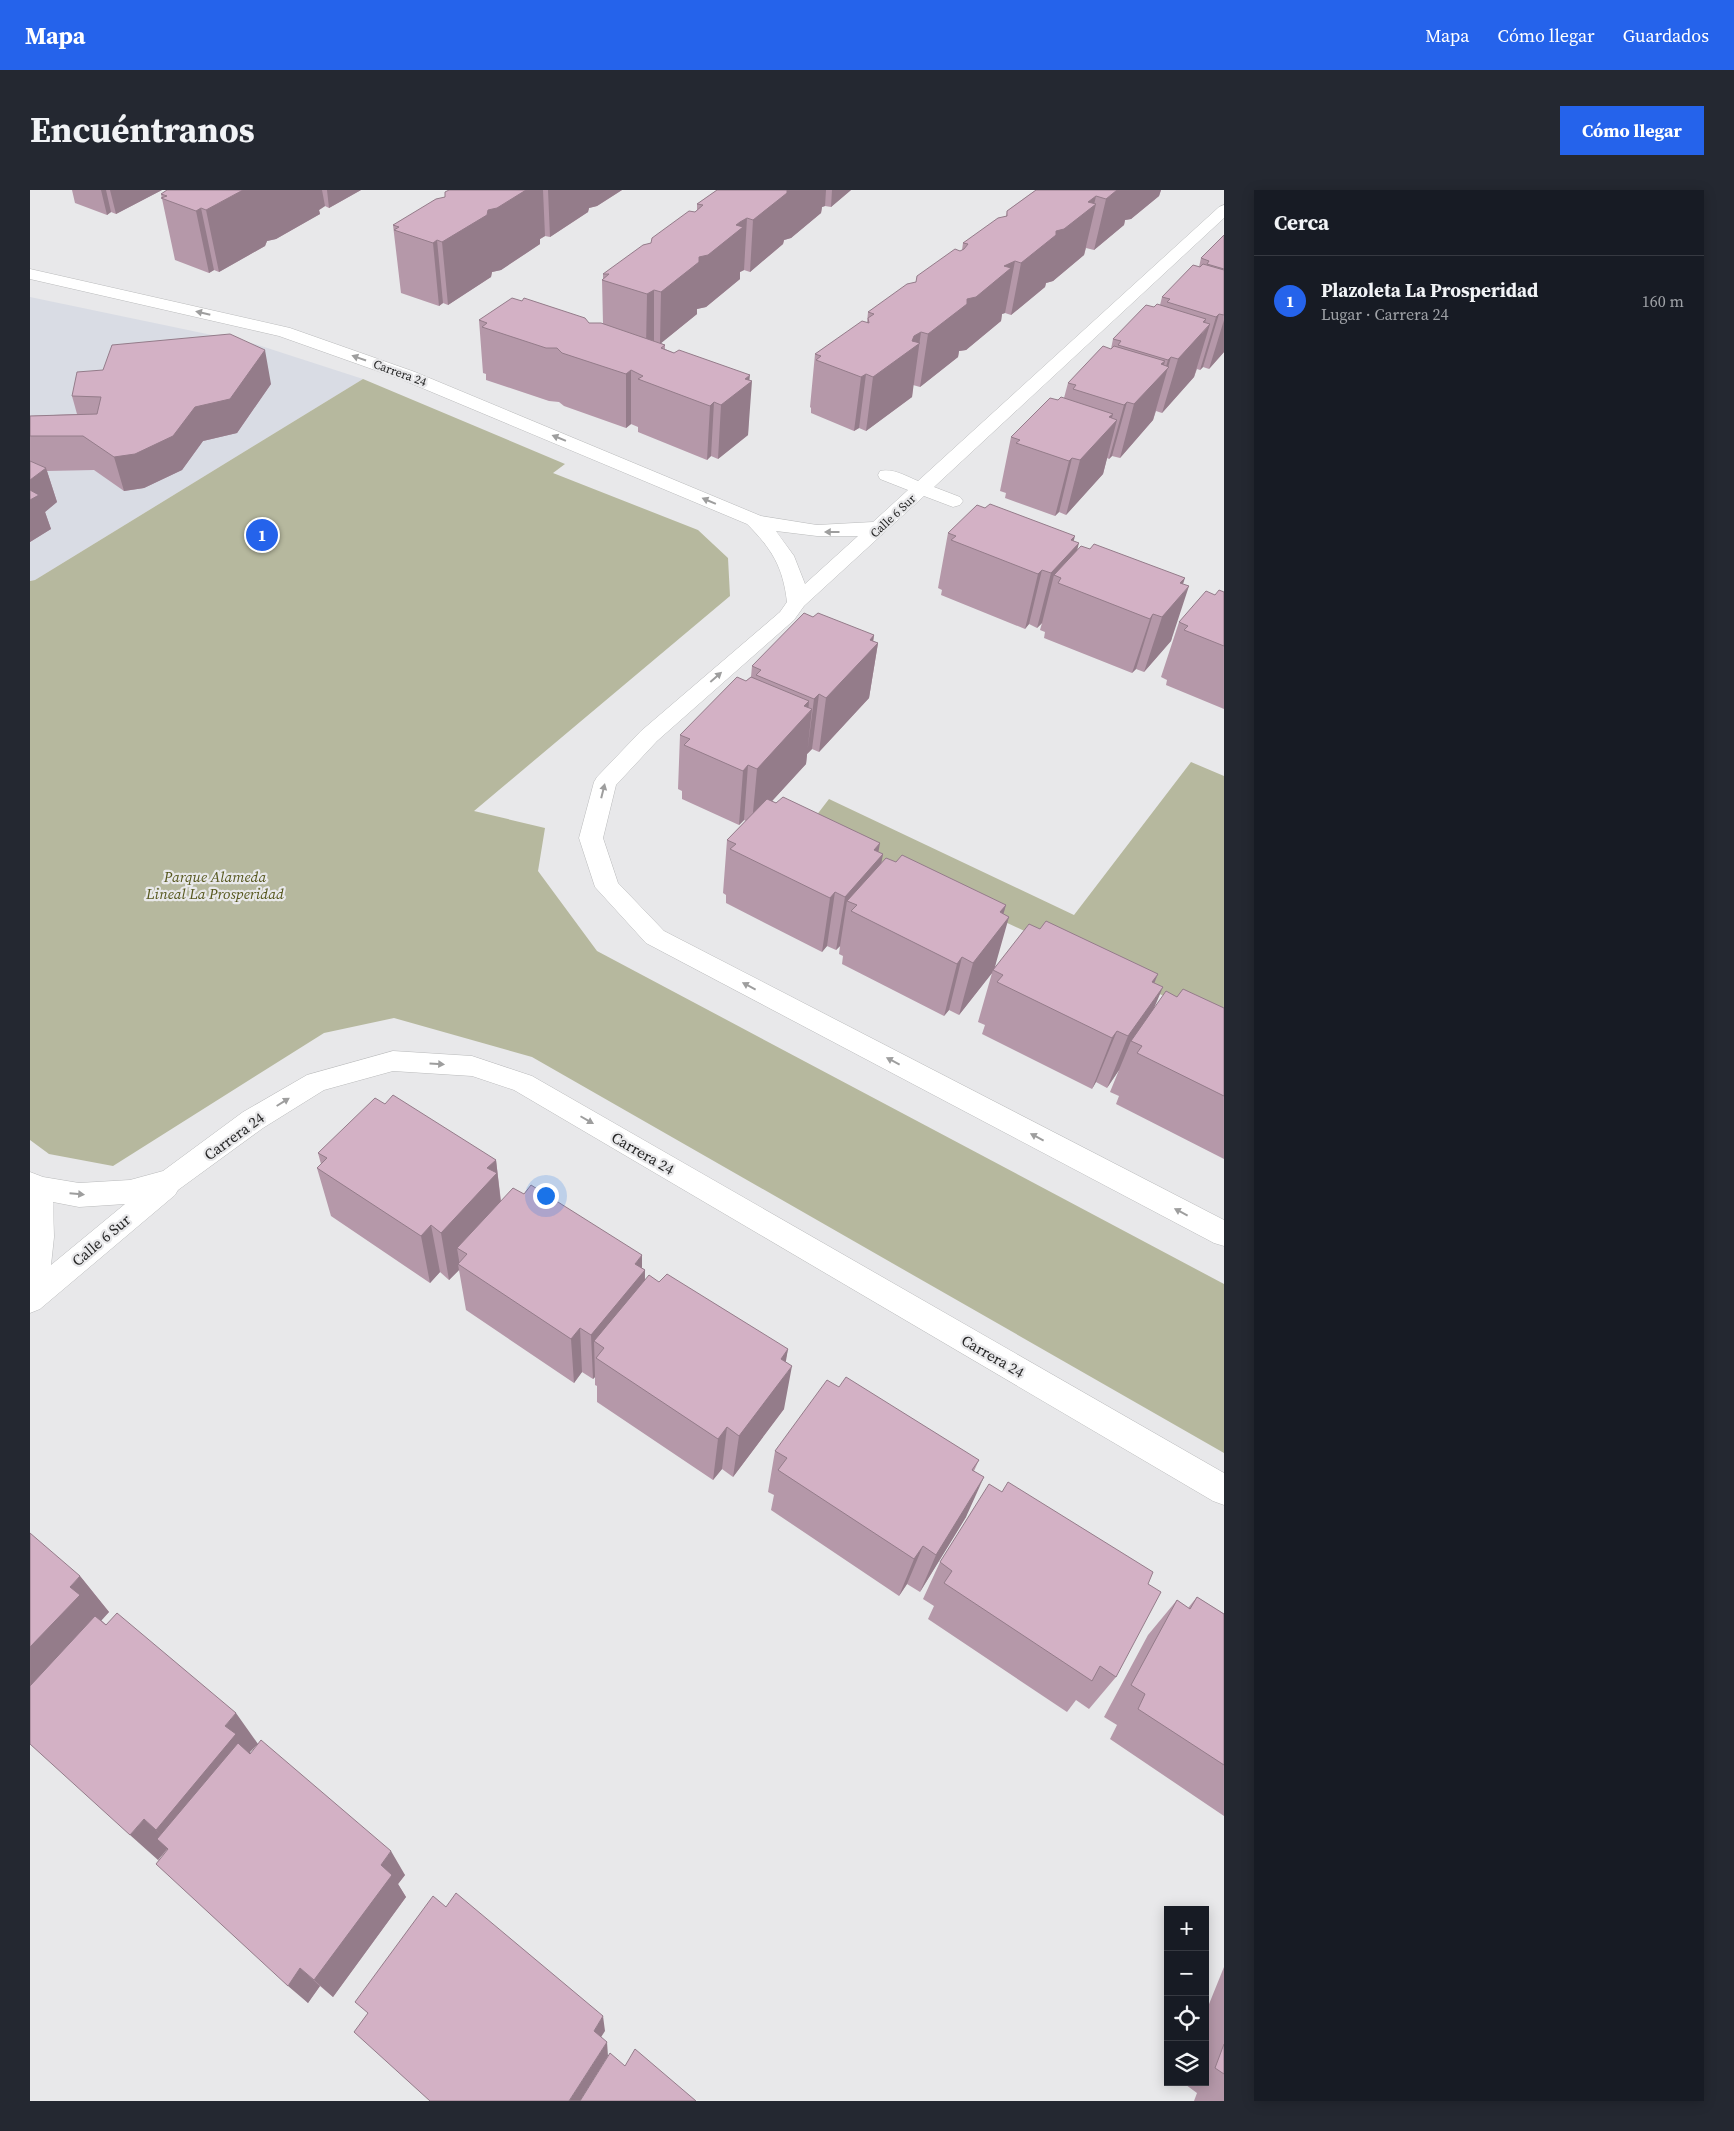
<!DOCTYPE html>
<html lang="es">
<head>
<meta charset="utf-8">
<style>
  :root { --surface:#171b24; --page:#242831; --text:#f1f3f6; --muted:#9ea1a6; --line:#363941; --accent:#2563eb }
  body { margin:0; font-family:"Source Serif 4",serif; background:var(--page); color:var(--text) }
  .controls { position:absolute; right:15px; bottom:15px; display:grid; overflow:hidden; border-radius:0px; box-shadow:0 2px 12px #0003 }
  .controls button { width:45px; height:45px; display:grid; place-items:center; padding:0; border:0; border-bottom:1px solid var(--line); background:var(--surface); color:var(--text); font:25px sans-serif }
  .you { position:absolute; left:515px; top:1005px; width:18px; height:18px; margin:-12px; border:4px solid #fff; border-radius:50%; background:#1a73e8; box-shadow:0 0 0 8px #1a73e833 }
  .badge { display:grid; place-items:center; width:32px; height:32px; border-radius:50%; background:var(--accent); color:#fff; font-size:16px; font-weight:700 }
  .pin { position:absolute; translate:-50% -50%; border:2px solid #fff; box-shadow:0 1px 5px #0006 }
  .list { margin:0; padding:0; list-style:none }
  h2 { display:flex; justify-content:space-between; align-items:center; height:65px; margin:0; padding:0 20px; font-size:21px }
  h2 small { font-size:16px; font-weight:400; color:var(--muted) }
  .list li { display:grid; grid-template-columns:32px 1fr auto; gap:15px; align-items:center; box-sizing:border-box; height:90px; padding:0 20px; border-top:1px solid var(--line) }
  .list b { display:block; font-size:19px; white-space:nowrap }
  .list p { margin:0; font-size:16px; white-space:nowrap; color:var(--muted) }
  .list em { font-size:16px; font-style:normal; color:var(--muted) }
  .icon { flex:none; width:28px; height:28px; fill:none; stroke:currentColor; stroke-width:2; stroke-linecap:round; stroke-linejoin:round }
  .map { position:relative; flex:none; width:1194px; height:1911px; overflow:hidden; border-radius:0px }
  header { display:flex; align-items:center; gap:30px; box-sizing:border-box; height:70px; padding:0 25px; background:var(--accent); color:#fff }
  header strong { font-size:24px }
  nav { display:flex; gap:28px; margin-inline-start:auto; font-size:18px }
  .intro { display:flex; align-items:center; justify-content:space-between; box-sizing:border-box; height:120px; padding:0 30px }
  h1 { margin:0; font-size:35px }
  .button { padding:12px 22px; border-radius:0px; background:var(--accent); color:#fff; font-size:18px; font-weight:700 }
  main { display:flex; gap:30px; padding:0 30px }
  aside { flex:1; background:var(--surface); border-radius:0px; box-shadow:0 2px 12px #0003 }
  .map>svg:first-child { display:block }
  .built { fill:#d9dce4 }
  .green { fill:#b6b89e }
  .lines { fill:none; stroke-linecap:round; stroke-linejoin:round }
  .minor-casing { stroke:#babbbc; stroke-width:1 }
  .minor { fill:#fff; fill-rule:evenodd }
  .wall { fill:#b598a9 }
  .shaded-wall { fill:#947c8a }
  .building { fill:#d3b1c5; stroke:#947c8a }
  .oneway { fill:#9e9e9e }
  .labels { text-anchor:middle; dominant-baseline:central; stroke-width:4.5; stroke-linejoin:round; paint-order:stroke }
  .far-street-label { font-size:12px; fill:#272727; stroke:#e8e8ea }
  .park-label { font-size:15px; font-style:italic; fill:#56571d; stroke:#e8e8ea }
  .street-label { font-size:15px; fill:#272727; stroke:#e8e8ea }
</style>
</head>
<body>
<header>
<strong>Mapa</strong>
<nav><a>Mapa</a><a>Cómo llegar</a><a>Guardados</a></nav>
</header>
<div class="intro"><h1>Encuéntranos</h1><a class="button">Cómo llegar</a></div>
<main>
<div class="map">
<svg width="1194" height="1911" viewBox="0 0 1194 1911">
  <rect width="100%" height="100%" fill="#e8e8ea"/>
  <path class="built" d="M0 107 225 154 333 189 5 390 0 391Z"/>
  <path class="green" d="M333 189 535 274 523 283 668 340 698 368 700 406 444 621 515 638 508 681 567 761 1194 1094V1263L502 867 364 828 294 843 83 976 19 964 0 950V391L5 390Z
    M1161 572 1194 586V834L776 639 799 609 1044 725Z"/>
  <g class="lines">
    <g class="minor-casing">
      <path id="minor" d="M1194 15V28L904 297 930 307 933 311 930 315 923 317 894 306 774 416 764 430 627 551 586 595 573 648 588 693 634 741 1194 1030V1056L1184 1053 616 753 565 697 549 648 564 592 567 587 611 541 750 422 757 412C753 377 742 359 717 334L373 190 249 146 0 89V79L260 138 385 182 731 326 787 335 843 332 878 300 850 289 848 285 850 281C863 278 876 286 888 291L1189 17ZM746 341 787 346H828L775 394 764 366Z
        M363 861 442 866 502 886 1194 1283V1315L1183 1311 484 900 442 886 363 881 294 900 233 938 148 1000 145 1005 10 1119 0 1123V982L13 987 49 993 100 990 133 981 213 922 277 885ZM23 1012 49 1017 95 1014 21 1075 24 1047Z"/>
    </g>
    <use href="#minor" class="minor"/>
  </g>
  <path class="wall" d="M42 0H132L86 24 81 22 77 25 45 13Z
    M137 0H331L299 18 295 16 289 20 290 24 246 49 237 51 235 56 189 82 184 80 179 83 145 70 131 4Z
    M419 0H592L567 16 559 18 558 22 520 47 515 46 510 49V54L471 80 462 82 461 87 418 115 413 113 409 116 371 103 363 35 415 7Z
    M687 0H821L801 17 795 16 792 17 791 23 761 48 754 50 753 54 720 82 714 80 710 82V89L676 117 667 119V124L631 153 635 155V159L644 163 720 191 718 245 688 269 681 266 677 270 608 242V237L601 234 596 238 534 216 529 212 519 211 456 190V184L453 183 449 130 559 133 573 134 572 90 573 89V84L621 53 665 22 667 20V14Z
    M1006 0H1131L1129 6 1101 29 1095 30 1094 35 1064 60 1056 58 1054 65 1023 91 1016 93 1015 97 981 125 975 123 972 124 971 131 936 160 929 161 928 167 890 197 883 195 882 207 836 241 829 238 824 241 781 223V218L780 217 785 164 837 133 838 122 886 92 932 60 933 53 976 26 977 21Z
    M1194 45V162L1179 179 1173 177 1170 180 1167 179 1164 187 1132 223 1126 221 1123 230 1090 268 1082 266 1079 269 1077 268 1073 284 1036 325 1029 322 1025 326 975 308 976 303 970 301 981 247 1028 210 1034 208 1038 193 1081 159 1083 149 1124 117 1130 115 1132 107 1169 77 1171 68Z
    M241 194 207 243 173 251 152 280 114 298 94 301 64 280 17 281 27 312 15 322 21 339 0 352V226L47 224 42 206Z
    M918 343 1044 351 1047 360 1153 394 1141 451 1114 482 1106 479 1102 483 1014 448 1015 442 1010 440 1012 433 1007 438 999 434 995 439 911 405 912 400 908 398Z
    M1194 402V519L1136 495 1137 490 1131 487 1149 432 1185 405Z
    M783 427 844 445 843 451 848 453 839 508 789 562 782 559 777 564 776 574 742 611 853 664 851 673 866 672 976 715 973 724 965 777 1010 739 1128 784 1124 793 1123 819 1147 807 1194 818V969L1086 914 1089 906 1080 902 1089 880 1077 898 1066 892 1062 899 952 844 955 835 948 832 962 783 929 825 919 820 914 826 812 774 813 766 809 764 810 756 806 760 797 756 792 762 696 713V705L693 703 697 650 716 631 714 630 709 635 652 609V601L648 599 650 545 716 491 721 487 722 476Z
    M355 914 466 970 471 1011 612 1078 615 1080V1090L629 1092 758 1159 755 1172 754 1219 703 1287 692 1279 683 1290 567 1212V1196L565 1195V1187L563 1189 552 1182 544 1193 436 1120 429 1080 419 1090 410 1082 400 1093 301 1026 287 978 291 974 288 963Z
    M809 1197 949 1270 944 1281 936 1327 890 1402 877 1394 869 1406 741 1320 744 1305 738 1302 745 1261Z
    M910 1372 1118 1394 1086 1487 1059 1519 1046 1510 1037 1522 898 1429 904 1416 893 1409Z
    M50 1386 79 1422 71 1430 220 1563 375 1685 368 1694 376 1707 303 1807 290 1796 278 1813 138 1659 128 1670Z
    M1167 1407 1194 1424V1626L1080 1549 1087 1535 1074 1527 1118 1445 1147 1410 1158 1418Z
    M1194 1777V1911H1164L1167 1903 1152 1892H1175V1824Z"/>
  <path class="shaded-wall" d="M71 0H76L81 22 77 25Z
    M80 0H132L86 24Z
    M213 0H292L295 16 289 20 290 24 246 49 237 51 235 56 189 82 176 20Z
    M297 0H331L299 18Z
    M496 0H513L515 46 510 49V54L471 80 462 82 461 87 418 115 412 52 458 20Z
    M518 0H592L567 16 559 18 558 22 520 47Z
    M756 0H796L795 16 792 17 791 23 761 48 754 50 753 54 720 82 723 30Z
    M802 0H821L801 17Z
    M1087 0H1131L1129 6 1101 29 1095 30 1094 35 1064 60 1076 9Z
    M1066 6 1064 15 1066 14 1054 65 1023 91 1016 93 1015 97 981 125 991 73 1058 12Z
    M171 18 184 80 179 83 166 21Z
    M717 28 714 80 710 82V89L676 117 667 119V124L630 154 631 102 669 67 706 35 710 32Z
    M407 50 413 113 409 116 403 53Z
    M985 71 975 123 972 124 971 131 936 160 929 161 928 167 890 197 898 144 937 109 974 76Z
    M624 100V153L616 157 617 104Z
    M1189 124 1173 177 1170 180 1186 127Z
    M1176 129 1172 144 1180 134 1164 187 1132 223 1148 169Z
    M1194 130V162L1179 179Z
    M891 142 882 207 836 241 843 187 882 151 884 146Z
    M235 160 241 194 207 243 173 251 152 280 114 298 94 301 84 267 165 217Z
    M1141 167 1123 230 1090 268 1104 214 1131 174 1135 171 1131 185 1135 180 1138 170Z
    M601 180V234L596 238V184Z
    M836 184 829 238 824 241 831 187Z
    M720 185 719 193 722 191 718 245 688 269 691 215 715 189Z
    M684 212 681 266 677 270 680 216Z
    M1097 212 1082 266 1079 269 1094 215Z
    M1083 224 1079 238 1087 230 1073 284 1036 325 1050 270 1079 227Z
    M1042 268 1029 322 1025 326 1039 271Z
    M16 278 27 312 15 322 21 339 0 352V290Z
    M1045 346 1041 361 1049 353 1038 397 1031 388 1024 385 1012 433 1007 438 1021 383 1041 350Z
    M1012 380 999 434 995 439 1008 384Z
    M1155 388 1148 409 1159 396 1141 451 1114 482 1132 427 1150 393Z
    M1123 424 1106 479 1102 483 1120 429Z
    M844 445 842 459 848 453 839 508 789 562 796 508Z
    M789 504 782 559 777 564 784 509Z
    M779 511 778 524 782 519 776 574 722 633 727 579 774 516Z
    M718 575 714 630 709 635 713 581Z
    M850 653 847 670 853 664 843 718 827 715 817 711 810 756 806 760 815 707 844 660Z
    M805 702 797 756 792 762 800 708Z
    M976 715 969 739 979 727 964 780H963L962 783 929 825 943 773 970 722Z
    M932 767 919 820 914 826 927 774Z
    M1128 784 1108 832 1133 797 1111 849 1101 851 1089 880 1077 898 1098 846 1122 792Z
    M1087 841 1066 892 1062 899 1082 848Z
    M466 970 473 1032 437 1064 427 1058 430 1076 428 1074 429 1080 419 1090 411 1043 457 978Z
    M401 1035 410 1082 400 1093 391 1046Z
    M612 1065V1084L615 1080 614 1126 574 1158 564 1151 565 1187 563 1189 561 1145 605 1074Z
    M550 1138 552 1182 544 1193 541 1149Z
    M758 1159 753 1188 762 1176 754 1219 703 1287 709 1246 751 1169Z
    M697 1237 692 1279 683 1290 688 1249Z
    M954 1287 936 1327 890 1402 906 1365Z
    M893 1356 877 1394 869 1406 884 1369Z
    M50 1386 79 1422 71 1431 0 1519V1457L40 1397Z
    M206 1523 228 1554 220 1562 228 1574 153 1665 126 1640 195 1536Z
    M114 1629 141 1654 128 1670 100 1645Z
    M361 1661 375 1685 368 1694 376 1707 303 1807 284 1790 351 1675Z
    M270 1778 290 1796 278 1813 258 1796Z
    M573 1826 575 1841 566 1855 564 1841Z
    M577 1852 578 1866 550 1911H539Z"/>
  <path class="building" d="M137 0H213L176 20 171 18 166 21 131 8 137 6 131 4Z
    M419 0H496L467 18 458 20 457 25 412 52 407 50 403 53 364 40 369 37 363 35 406 9 415 7V2Z
    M687 0H757V3L723 30 717 28 710 32 706 35 713 37 678 65 669 67V72L631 102 624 100 617 104 572 90 579 84H573L613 55 621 53 622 48 659 21 665 22 673 15 667 14Z
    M1006 0H1087L1076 9 1066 6 1058 12 1066 14 1034 39 1026 41V45L991 73 985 71 974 76 981 78 946 107 937 109V114L898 144 891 142 884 146 882 151 890 153 843 187 836 184 831 187 786 170 791 166 785 164 832 131 839 133 838 128 844 124 838 122 877 94 886 92 887 86 925 59 930 61 934 59 938 54 933 53 968 28 977 26V21Z
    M1194 45V79L1177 74 1179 71 1171 68Z
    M1173 74 1194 80V125L1189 124 1186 127 1137 112 1140 109 1132 107 1163 75 1170 77Z
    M482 108 492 111 494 108 555 128 559 133H571L635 155 631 158 644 163 649 160 720 185 715 189 722 191 691 215 684 212 680 216 608 189 613 186 601 180 596 184 532 163 527 158H516L452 137 457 133 449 130Z
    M1127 114 1176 129 1173 132 1180 134 1148 169 1141 167 1138 170 1088 155 1091 151 1083 149 1116 115 1124 117Z
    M200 144 235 160 200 209 165 217 143 246 105 264 84 267 53 246H0V226L67 224 71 207 42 206 47 182 73 180 82 155Z
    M1073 156 1081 159 1084 156 1135 171 1131 174 1139 177 1104 214 1097 212 1094 215 1043 199 1046 195 1038 193Z
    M1031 207 1083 224 1079 227 1087 230 1050 270 1042 268 1039 271 986 253 990 250 981 247 1020 208 1028 210Z
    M0 271 16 278 0 290Z
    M0 300 9 305 0 310Z
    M960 314 1045 346 1041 350 1049 353 1021 383 1012 380 1008 384 921 350 926 346 918 343 947 315 955 318Z
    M1064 354 1155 388 1150 393 1159 396 1132 427 1123 424 1120 429 1028 393 1031 388 1024 385 1051 356 1060 359Z
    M1189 400 1194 402V456L1154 440 1158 436 1149 432 1176 401 1185 405Z
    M774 423 783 427 788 423 844 445 840 450 848 453 796 508 789 504 784 509 726 485 731 480 722 476Z
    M707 487 716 491 721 487 779 511 774 516 782 519 727 579 718 575 713 581 654 555 660 549 650 545Z
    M753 607 850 653 844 660 853 664 815 707 805 702 800 708 700 659 706 654 697 650 737 609 746 613Z
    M872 665 976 715 970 722 979 727 943 773 932 767 927 774 821 721 827 715 817 711 856 668 866 672Z
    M1016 731 1128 784 1122 792 1133 797 1098 846 1087 841 1082 848 967 792 973 785 963 780 999 734 1010 739Z
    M1153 799 1194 818V906L1107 863 1112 856 1101 851 1136 801 1147 807Z
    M363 905 466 970 457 978 467 983 411 1043 401 1035 391 1046 287 978 297 968 288 963 345 908 355 914Z
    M501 995 612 1065 605 1074 615 1080 561 1145 550 1138 541 1149 428 1074 437 1064 427 1058 483 998 494 1004Z
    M637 1084 758 1159 751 1169 762 1176 709 1246 697 1237 688 1249 566 1168 574 1158 564 1151 619 1085 629 1092Z
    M816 1187 949 1270 942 1280 954 1287 906 1365 893 1356 884 1369 748 1280 757 1268 745 1261 797 1190 809 1197Z
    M978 1292 1123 1382 1118 1394 1131 1402 1086 1487 1070 1476 1062 1491 914 1393 922 1381 910 1372 959 1294 972 1302Z
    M0 1343 50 1386 40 1397 50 1405 0 1457Z
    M1167 1407 1194 1424V1575L1108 1519 1115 1504 1101 1495 1147 1410 1160 1419Z
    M87 1423 206 1523 195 1536 206 1544 126 1640 114 1629 100 1645 0 1554V1496L65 1426 76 1435Z
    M231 1550 361 1661 351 1675 362 1685 284 1790 270 1778 258 1796 126 1674 138 1659 127 1649 208 1553 220 1564Z
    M426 1703 573 1826 564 1841 577 1852 539 1911H400L324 1842 338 1823 325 1812 403 1706 416 1717Z
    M1194 1854V1884L1185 1878Z
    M605 1859 666 1911H550L580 1863 595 1876Z"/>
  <defs><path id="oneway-solid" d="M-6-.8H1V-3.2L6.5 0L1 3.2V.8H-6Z" transform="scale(1.25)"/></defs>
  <g class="oneway">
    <use href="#oneway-solid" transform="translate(173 123) rotate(-167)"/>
    <use href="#oneway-solid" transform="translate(329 168) rotate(-161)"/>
    <use href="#oneway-solid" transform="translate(529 248) rotate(-158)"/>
    <use href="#oneway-solid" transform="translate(679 311) rotate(-157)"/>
    <use href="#oneway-solid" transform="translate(802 342) rotate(-180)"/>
    <use href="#oneway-solid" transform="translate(686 487) rotate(-41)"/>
    <use href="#oneway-solid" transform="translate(573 601) rotate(-76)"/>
    <use href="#oneway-solid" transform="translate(719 796) rotate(-152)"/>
    <use href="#oneway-solid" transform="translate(863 871) rotate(-152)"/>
    <use href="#oneway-solid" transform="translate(407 874) rotate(3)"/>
    <use href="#oneway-solid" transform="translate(253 912) rotate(-32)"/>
    <use href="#oneway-solid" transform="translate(557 930) rotate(30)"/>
    <use href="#oneway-solid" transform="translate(1007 947) rotate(-152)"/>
    <use href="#oneway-solid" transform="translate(47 1004) rotate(5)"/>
    <use href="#oneway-solid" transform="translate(1151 1022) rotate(-152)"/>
  </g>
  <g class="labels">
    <g class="far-street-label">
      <text transform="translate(370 183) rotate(20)">Carrera 24</text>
      <text transform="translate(863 326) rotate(-43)">Calle 6 Sur</text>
    </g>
    <g class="park-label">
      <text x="185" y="686">Parque Alameda<tspan x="185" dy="17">Lineal La Prosperidad</tspan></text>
    </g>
    <g class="street-label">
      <text transform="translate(204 946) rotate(-36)">Carrera 24</text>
      <text transform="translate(613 963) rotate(30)">Carrera 24</text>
      <text transform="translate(71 1050) rotate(-40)">Calle 6 Sur</text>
      <text transform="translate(963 1166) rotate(30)">Carrera 24</text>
    </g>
  </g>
</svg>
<div class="controls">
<button>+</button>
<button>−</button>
<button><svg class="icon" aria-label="locate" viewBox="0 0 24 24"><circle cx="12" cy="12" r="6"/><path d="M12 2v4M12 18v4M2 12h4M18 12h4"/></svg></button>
<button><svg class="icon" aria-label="layers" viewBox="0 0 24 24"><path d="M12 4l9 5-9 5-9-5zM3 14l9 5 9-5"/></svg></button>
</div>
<div class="you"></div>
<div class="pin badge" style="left:232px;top:345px">1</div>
</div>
<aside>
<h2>Cerca<small></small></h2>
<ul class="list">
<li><span class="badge">1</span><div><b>Plazoleta La Prosperidad</b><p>Lugar · Carrera 24</p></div><em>160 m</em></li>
</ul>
</aside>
</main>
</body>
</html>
